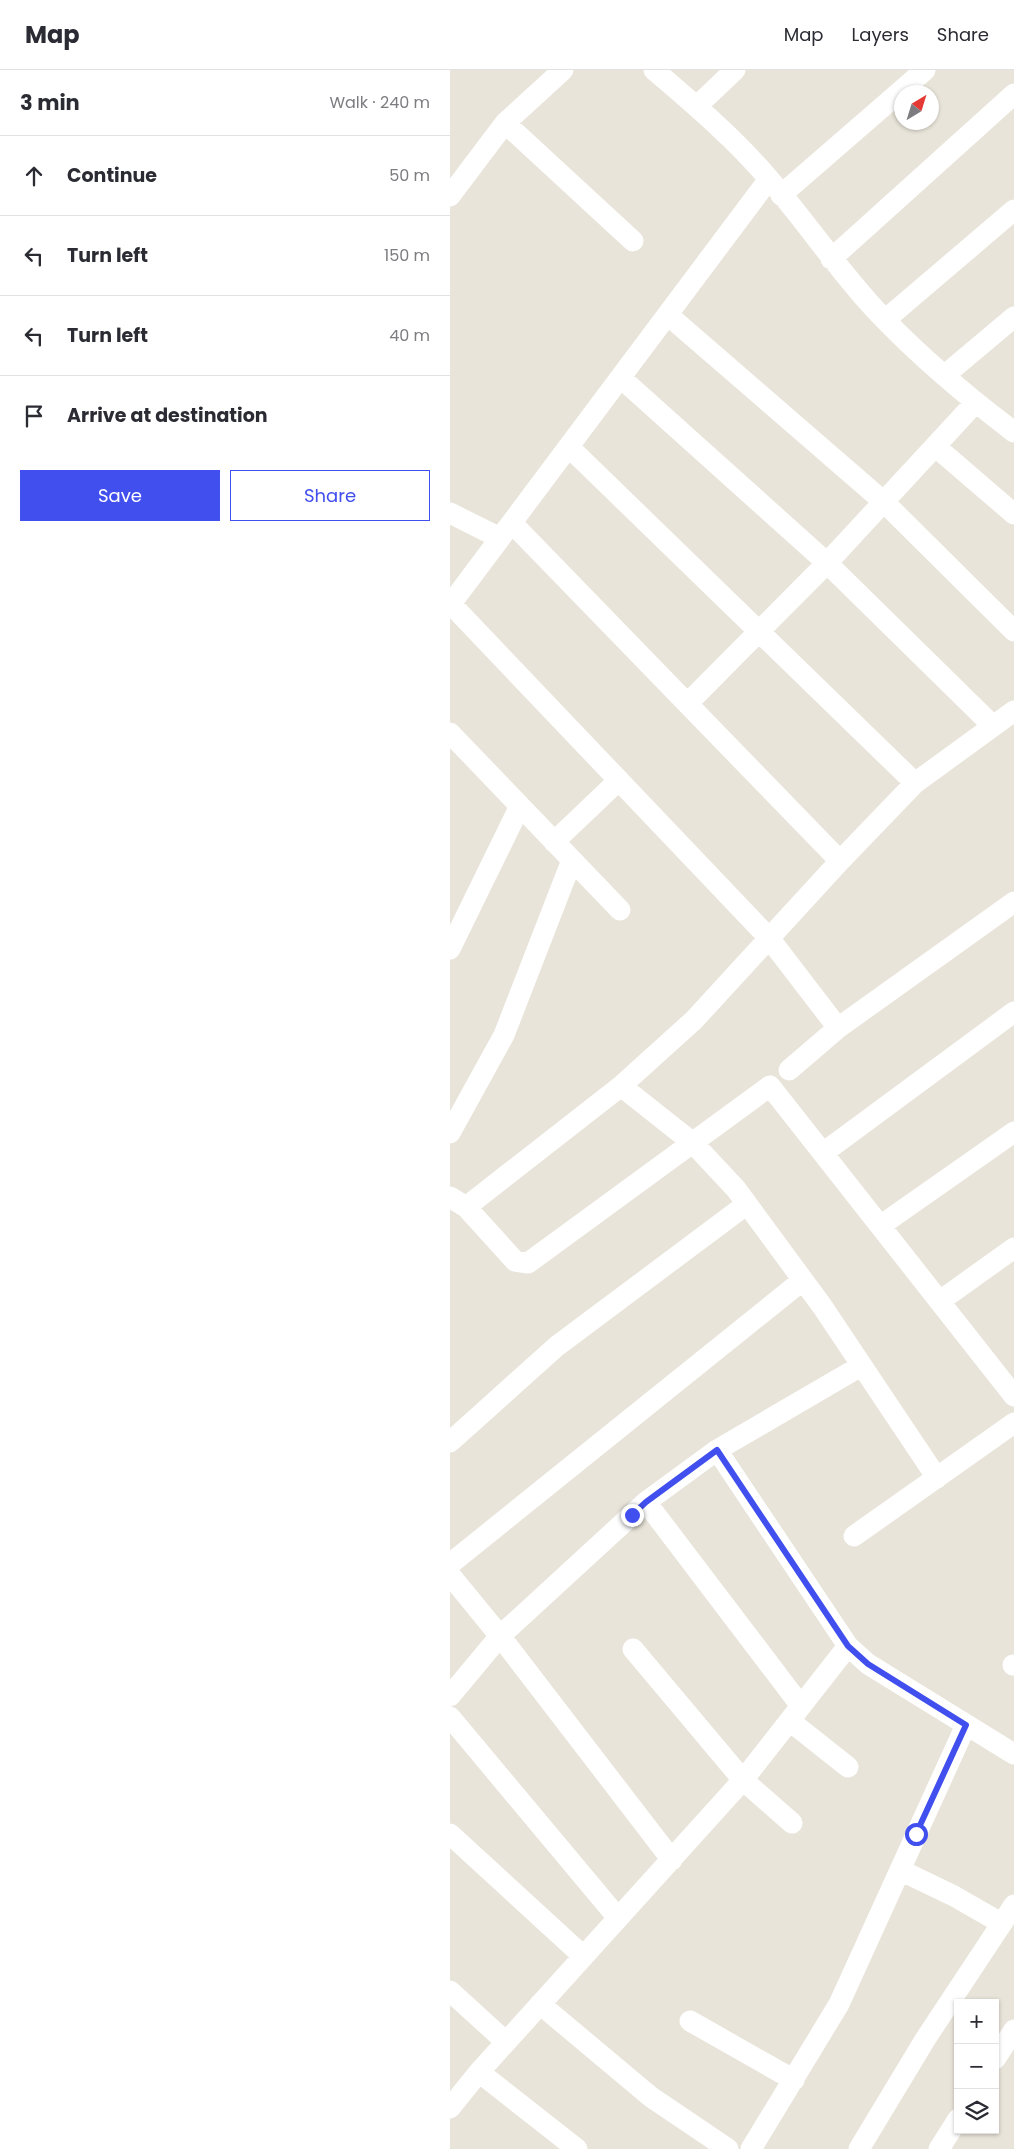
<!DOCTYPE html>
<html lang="en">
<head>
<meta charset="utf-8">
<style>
  :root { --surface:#fff; --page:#f2f2f3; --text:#2b2b33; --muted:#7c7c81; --line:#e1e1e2; --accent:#414fee }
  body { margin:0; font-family:Poppins,sans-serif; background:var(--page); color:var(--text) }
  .controls { position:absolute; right:15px; bottom:15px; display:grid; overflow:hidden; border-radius:0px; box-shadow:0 1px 4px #0004 }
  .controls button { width:45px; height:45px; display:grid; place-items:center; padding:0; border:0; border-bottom:1px solid var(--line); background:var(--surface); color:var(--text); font:25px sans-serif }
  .compass { position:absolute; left:444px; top:15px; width:45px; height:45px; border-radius:50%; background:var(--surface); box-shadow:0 1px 4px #0004; rotate:38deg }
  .stop { position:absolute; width:15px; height:15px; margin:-11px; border:4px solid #414fee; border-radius:50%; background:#fff }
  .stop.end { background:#414fee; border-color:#fff; box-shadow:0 1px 5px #0008 }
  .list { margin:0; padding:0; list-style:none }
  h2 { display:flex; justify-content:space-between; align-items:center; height:65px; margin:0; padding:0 20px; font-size:21px }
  h2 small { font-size:16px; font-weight:400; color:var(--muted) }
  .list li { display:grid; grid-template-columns:32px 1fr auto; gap:15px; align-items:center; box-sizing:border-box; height:80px; padding:0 20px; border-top:1px solid var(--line) }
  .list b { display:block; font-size:19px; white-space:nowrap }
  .list em { font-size:16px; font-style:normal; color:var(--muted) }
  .actions { display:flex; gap:10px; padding:15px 20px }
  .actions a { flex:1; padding:11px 0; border:1px solid var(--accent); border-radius:0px; text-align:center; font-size:18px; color:var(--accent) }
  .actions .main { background:var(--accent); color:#fff }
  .icon { flex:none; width:28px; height:28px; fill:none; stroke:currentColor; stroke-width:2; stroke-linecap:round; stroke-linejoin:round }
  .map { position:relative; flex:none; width:564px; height:2079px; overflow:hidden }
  header { display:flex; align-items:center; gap:30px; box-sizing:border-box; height:70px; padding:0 25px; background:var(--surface); border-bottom:1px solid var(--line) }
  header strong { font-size:24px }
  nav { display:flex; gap:28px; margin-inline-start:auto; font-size:18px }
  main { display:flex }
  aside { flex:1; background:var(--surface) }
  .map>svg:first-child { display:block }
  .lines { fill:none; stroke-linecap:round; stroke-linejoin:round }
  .street { stroke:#fff; stroke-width:21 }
  .route { stroke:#414fee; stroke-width:6 }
</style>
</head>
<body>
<header>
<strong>Map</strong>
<nav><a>Map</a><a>Layers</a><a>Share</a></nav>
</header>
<main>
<aside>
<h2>3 min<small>Walk · 240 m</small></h2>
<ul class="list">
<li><svg class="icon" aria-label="ahead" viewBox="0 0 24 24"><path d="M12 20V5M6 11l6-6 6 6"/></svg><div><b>Continue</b></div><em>50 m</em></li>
<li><svg class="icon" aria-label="left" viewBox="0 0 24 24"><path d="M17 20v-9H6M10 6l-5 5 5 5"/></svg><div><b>Turn left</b></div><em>150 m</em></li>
<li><svg class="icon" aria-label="left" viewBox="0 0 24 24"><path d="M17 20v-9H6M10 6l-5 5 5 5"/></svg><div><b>Turn left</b></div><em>40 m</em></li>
<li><svg class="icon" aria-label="arrive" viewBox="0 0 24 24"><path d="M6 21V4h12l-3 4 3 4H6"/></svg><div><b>Arrive at destination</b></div></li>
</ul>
<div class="actions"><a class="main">Save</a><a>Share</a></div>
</aside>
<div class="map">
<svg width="564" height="2079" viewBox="0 0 564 2079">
  <rect width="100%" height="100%" fill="#e9e4d9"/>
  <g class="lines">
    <path class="street" d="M204 0C244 34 285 69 319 109 359 155 392 206 435 250 475 291 519 328 564 362
      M247 36 285 0
      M55 53 183 171
      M331 125 475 0
      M0 126 55 53 113 0
      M381 189 564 24
      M218 245 435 433 564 561
      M435 250 564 140
      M495 305 564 247
      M171 308 377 493 543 656
      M119 377 465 713
      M486 377 564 444
      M0 443 50 468
      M62 453 390 791
      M0 533 319 868 388 958
      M0 535 319 109
      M238 633 377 493 525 333
      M0 663 170 840
      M104 772 169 710
      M0 879 70 736
      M339 1000 388 958 564 832
      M171 1016 243 1073 286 1119 372 1236 487 1408
      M0 1063 54 965 122 790
      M373 1083 564 942
      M0 1127 16 1137 65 1191 78 1193 320 1016 564 1326
      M16 1137 171 1016 244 950 390 791 465 713 564 641
      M430 1156 564 1062
      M490 1231 564 1178
      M0 1372 107 1276 297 1134
      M267 1380 398 1576 418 1594 564 1684
      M196 1432 351 1636
      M404 1466 564 1353
      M0 1494 353 1210
      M0 1505 50 1566 222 1790
      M183 1579 293 1710 342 1753
      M563 1595H564
      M0 1626 50 1566 196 1432 267 1380 411 1296
      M0 1647 168 1848
      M340 1651 398 1697
      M0 1764 133 1886
      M450 1800 504 1826 551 1853
      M0 1921 56 1972
      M90 1934 201 2027 278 2079
      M240 1951 344 2010
      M545 1989 564 1960
      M29 2002 127 2079
      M0 2038 29 2002 293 1710 398 1576
      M301 2079 389 1934 516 1655
      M409 2079 476 1968 564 1835
      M489 2079 508 2049"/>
  </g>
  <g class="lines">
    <path class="route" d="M182 1445 196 1432 267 1380 398 1576 418 1594 516 1655 466 1764"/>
  </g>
</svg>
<div class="controls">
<button>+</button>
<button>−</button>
<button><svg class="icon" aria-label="layers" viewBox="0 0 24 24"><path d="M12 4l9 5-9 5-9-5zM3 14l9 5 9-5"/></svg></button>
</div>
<svg class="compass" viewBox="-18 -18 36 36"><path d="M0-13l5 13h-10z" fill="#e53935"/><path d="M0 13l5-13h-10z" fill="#7c7c81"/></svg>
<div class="stop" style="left:466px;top:1764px"></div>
<div class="stop end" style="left:182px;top:1445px"></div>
</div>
</main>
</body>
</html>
